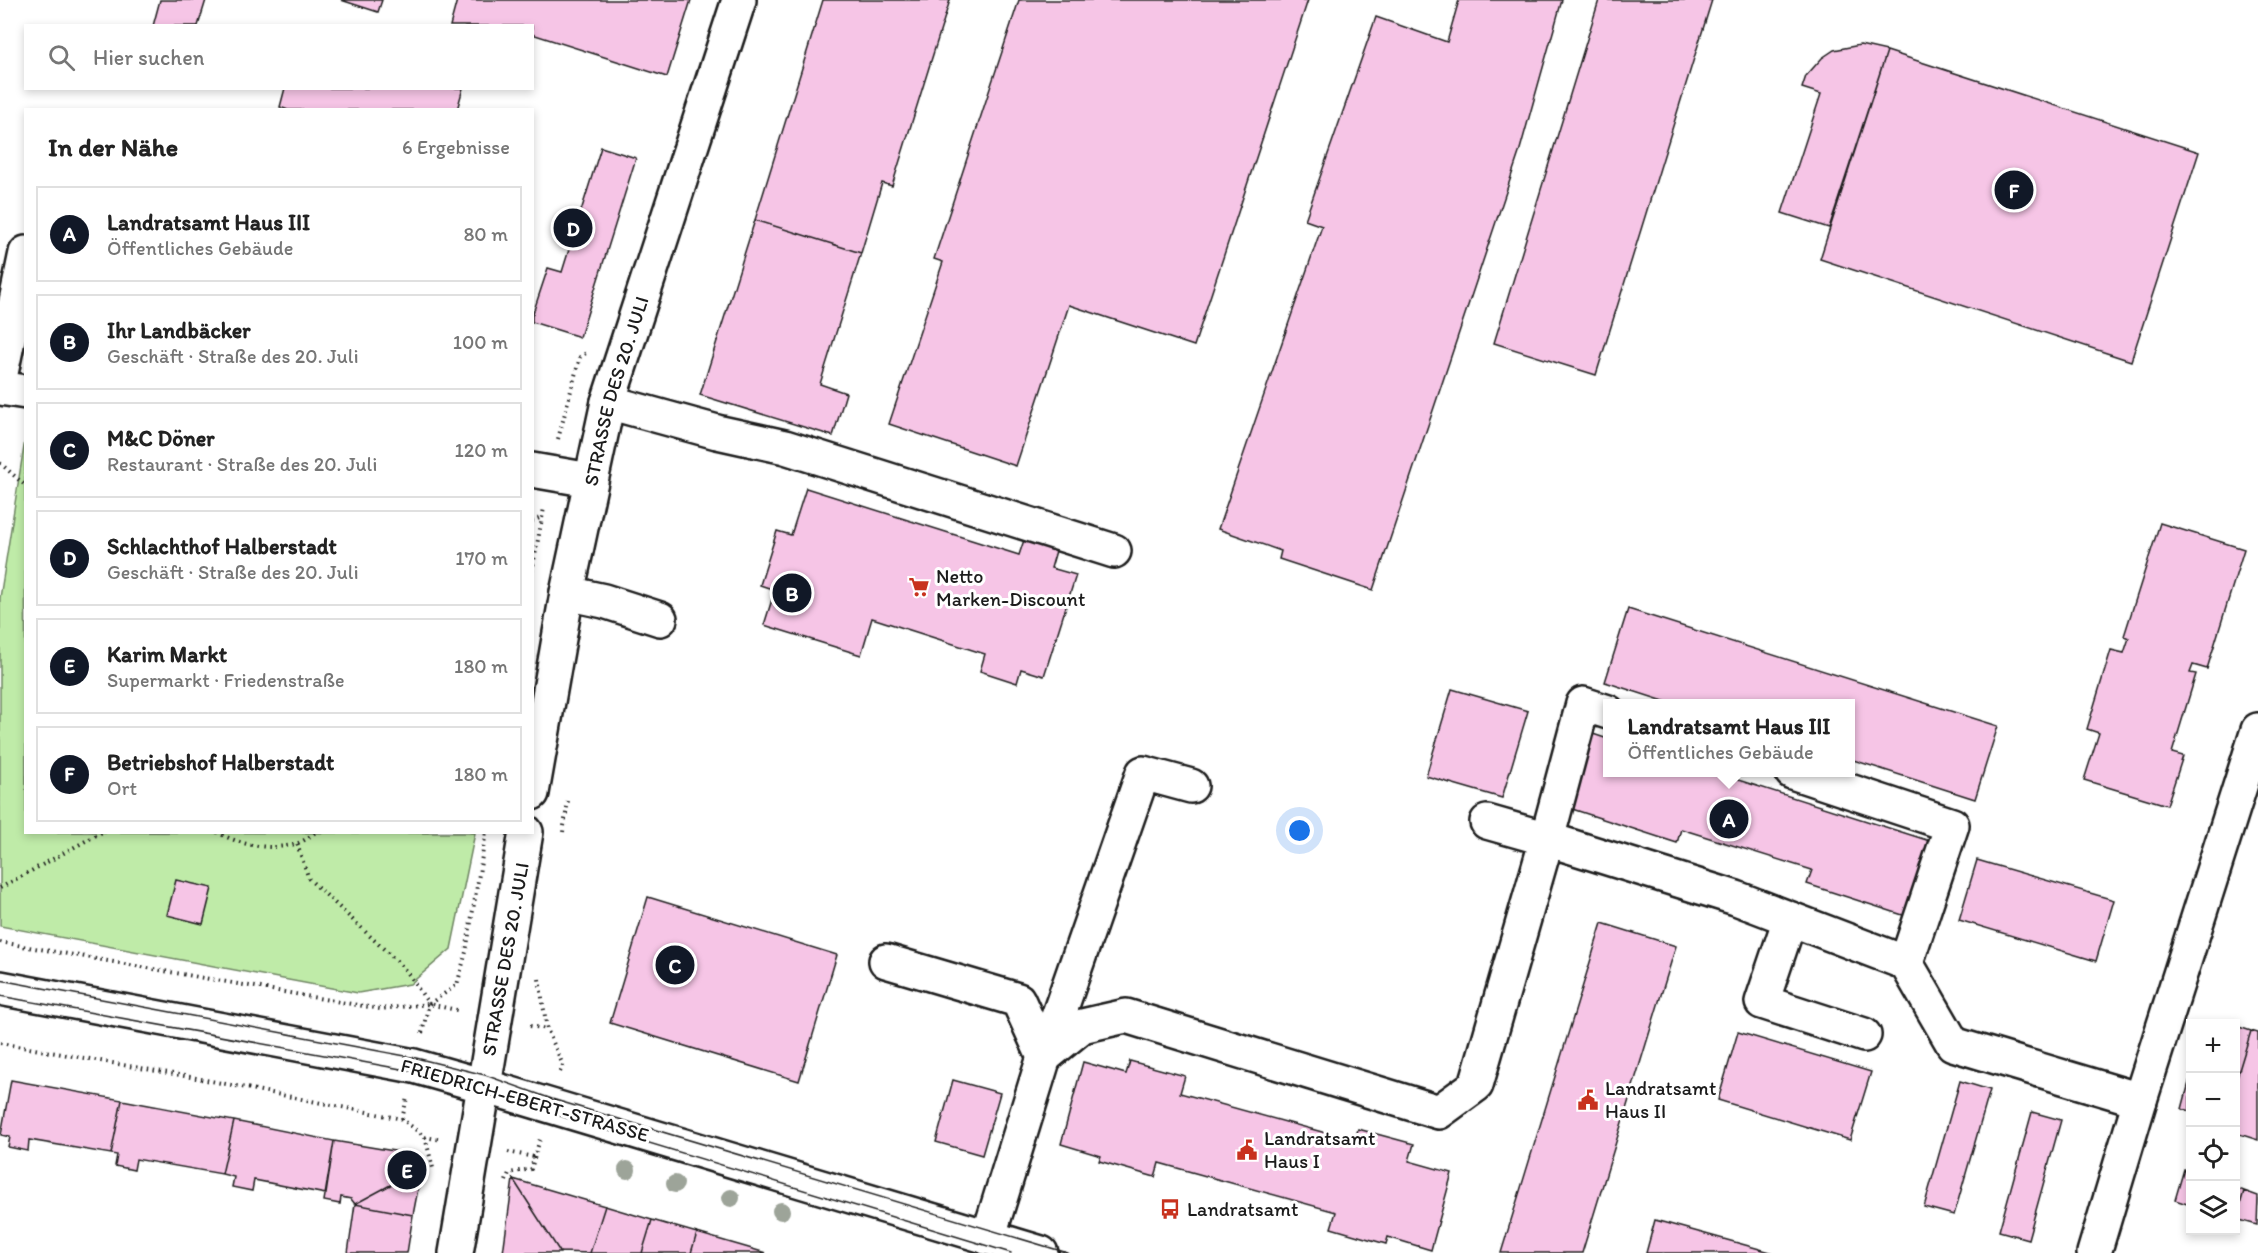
<!DOCTYPE html>
<html lang="de">
<head>
<meta charset="utf-8">
<style>
  :root { --surface:#fff; --page:#f2f2f2; --text:#222; --muted:#767676; --line:#e0e0e0; --accent:#111827 }
  body { margin:0; font-family:Itim,sans-serif; background:var(--page); color:var(--text) }
  .controls { position:absolute; right:18px; bottom:18px; display:grid; overflow:hidden; border-radius:0px; box-shadow:0 3px 9px #0003 }
  .controls button { width:54px; height:54px; display:grid; place-items:center; padding:0; border:0; border-bottom:2px solid var(--line); background:var(--surface); color:var(--text); font:30px sans-serif }
  .you { position:absolute; left:1300px; top:831px; width:21px; height:21px; margin:-15px; border:4px solid #fff; border-radius:50%; background:#1a73e8; box-shadow:0 0 0 9px #1a73e833 }
  .badge { display:grid; place-items:center; width:39px; height:39px; border-radius:50%; background:var(--accent); color:#fff; font-size:20px; font-weight:700 }
  .pin { position:absolute; translate:-50% -50%; border:3px solid #fff; box-shadow:0 2px 6px #0006 }
  .popup { position:absolute; left:1603px; top:699px; width:252px; height:78px; box-sizing:border-box; display:grid; place-content:center; border-radius:0px; background:var(--surface); filter:drop-shadow(0 2px 4px #0005); font-size:20px; white-space:nowrap; color:var(--muted) }
  .popup b { font-size:22px; color:var(--text) }
  .popup::after { content:''; position:absolute; left:50%; top:100%; margin-left:-12px; border:12px solid transparent; border-top-color:var(--surface) }
  .list { margin:0; padding:0; list-style:none }
  h2 { display:flex; justify-content:space-between; align-items:center; height:78px; margin:0; padding:0 24px; font-size:26px }
  h2 small { font-size:20px; font-weight:400; color:var(--muted) }
  .list li { display:grid; grid-template-columns:39px 1fr auto; gap:18px; align-items:center; box-sizing:border-box; height:96px; margin:0 12px 12px; padding:0 12px; border:2px solid var(--line); border-radius:0px }
  .list b { display:block; font-size:22px; white-space:nowrap }
  .list p { margin:0; font-size:20px; white-space:nowrap; color:var(--muted) }
  .list em { font-size:20px; font-style:normal; color:var(--muted) }
  .icon { flex:none; width:33px; height:33px; fill:none; stroke:currentColor; stroke-width:2; stroke-linecap:round; stroke-linejoin:round }
  .map { position:relative; flex:none; width:2258px; height:1253px; overflow:hidden }
  .search { position:absolute; background:var(--surface); box-shadow:0 3px 9px #0003; left:24px; top:24px; width:510px; height:66px; display:flex; align-items:center; gap:15px; box-sizing:border-box; padding:0 21px; border-radius:0px; color:var(--muted); font-size:22px }
  .panel { position:absolute; background:var(--surface); box-shadow:0 3px 9px #0003; left:24px; top:108px; width:510px; height:726px; border-radius:0px }
  .map>svg:first-child { display:block }
  .green { fill:#bfeba8; stroke:#6e8462; stroke-width:1.5 }
  .building { fill:#f6c5e6; stroke:#1c1c1c; stroke-width:1.5 }
  .lines { fill:none; stroke-linecap:round; stroke-linejoin:round }
  .minor-casing { stroke:#1c1c1c; stroke-width:38 }
  .major-casing { stroke:#1c1c1c; stroke-width:38 }
  .path { stroke:#1c1c1c; stroke-width:4; stroke-dasharray:1.5 4.5; stroke-linecap:butt }
  .minor { stroke:#fff; stroke-width:33 }
  .major { stroke:#fff; stroke-width:33 }
  .tram { stroke:#1c1c1c; stroke-width:1.5 }
  .tree { fill:#9da499 }
  .labels { text-anchor:middle; dominant-baseline:central; stroke-width:6; stroke-linejoin:round; paint-order:stroke }
  .street-label { font-size:20px; fill:#1c1c1c; stroke:#fff }
  .poi-label { font-size:20px; fill:#1c1c1c; stroke:#fff; text-anchor:start }
</style>
</head>
<body>
<div class="map">
<svg width="2258" height="1253" viewBox="0 0 2258 1253">
  <rect width="100%" height="100%" fill="#fff"/>
  <filter id="ink" filterUnits="userSpaceOnUse"><feTurbulence type="fractalNoise" baseFrequency=".0167" numOctaves="2"/><feDisplacementMap in="SourceGraphic" scale="12" xChannelSelector="R" yChannelSelector="G"/><feConvolveMatrix kernelMatrix="1 2 1 2 8 2 1 2 1" color-interpolation-filters="sRGB"/></filter>
  <g filter="url(#ink)">
    <path class="green" d="M25 440 26 832 475 833 451 949 410 984 358 993 0 926V598Z"/>
    <path class="building" d="M160 0H206L198 26H153Z
      M341 0H382L378 12Z
      M457 0H691L667 77 532 34V26H450Z
      M823 0H950L892 186 882 183 861 253 755 220Z
      M1019 0H1308L1194 346 1069 305 1016 466 889 424 943 262 934 259Z
      M1459 0H1562L1519 153 1373 590 1279 559 1281 551 1218 529 1322 226 1305 220 1376 17 1447 42Z
      M1599 0H1712L1596 375 1494 343Z
      M1860 45 1887 51 1829 228 1782 213 1821 94 1802 88 1806 76 1822 58 1834 50Z
      M1887 51 2199 152 2131 361 1820 259Z
      M285 88H463L457 110H288L280 107Z
      M601 147 636 158 580 337 532 322V316L548 268 562 272Z
      M755 220 861 253 820 384 846 393 833 436 700 395Z
      M806 488 1019 555 1026 534 1058 544 1051 568 1076 575 1044 676 1021 669 1017 683 980 671 985 654 872 618 861 655 764 625 775 590 760 585 777 531 791 535Z
      M2160 523 2244 549 2207 669 2193 665 2190 673 2196 674 2172 753 2183 756 2167 805 2084 780 2099 733 2087 729 2111 650 2124 653 2129 638 2124 636Z
      M1628 609 1998 726 1975 799 1850 759V704H1673L1605 682Z
      M1452 689 1528 711 1502 798 1426 776Z
      M1593 734 1608 739V772H1713L1936 843 1912 918 1807 884 1812 870 1681 829 1677 843 1569 808Z
      M1977 860 2114 900 2096 961 1959 920Z
      M176 880 212 888 203 924 167 915Z
      M648 897 837 955 799 1081 610 1023Z
      M1602 923 1676 946 1582 1253H1501Z
      M2236 1026 2251 1031 2236 1080Z
      M2251 1031 2258 1033V1140L2236 1133V1080Z
      M1738 1032 1871 1072 1850 1140 1718 1100Z
      M1130 1061 1185 1076 1180 1093 1355 1141 1358 1129 1414 1144 1409 1161 1452 1173 1431 1250 1388 1237 1386 1244 1331 1228 1336 1212 1159 1163 1155 1177 1099 1161 1101 1156 1061 1144 1083 1062 1126 1074Z
      M2190 1079V1112L2182 1109Z
      M11 1080 122 1100 111 1154 29 1140 28 1151 8 1147 10 1137 1 1135Z
      M953 1080 1000 1093 982 1155 936 1142Z
      M1960 1081 1990 1090 1954 1215 1924 1207Z
      M122 1100 234 1121 222 1174 136 1159 134 1170 115 1166 117 1155 111 1154Z
      M2032 1112 2061 1120 2028 1239 1999 1231Z
      M234 1121 334 1141 326 1194 254 1180 252 1191 232 1187 234 1177 222 1174Z
      M334 1141 412 1154 422 1168 355 1204 351 1199 341 1197 340 1204 324 1201Z
      M422 1168 413 1215 355 1204Z
      M2184 1169 2190 1172V1205L2175 1200Z
      M513 1179 605 1206 590 1253 560 1252Z
      M513 1179 560 1252V1253H503Z
      M2236 1188 2244 1191 2236 1219Z
      M2244 1191 2258 1196 2257 1225 2236 1219Z
      M355 1204 413 1215 407 1253H348Z
      M605 1206 652 1220 642 1253H590Z
      M652 1220 697 1233 691 1253H642Z
      M1655 1220 1774 1253H1646Z
      M697 1233 766 1253H691Z"/>
    <g class="lines">
      <g class="minor-casing">
        <g id="minor">
          <path d="M0 378 26 253"/>
          <path d="M0 388 26 392"/>
          <path d="M608 402 717 432 785 447 1114 551"/>
          <path d="M532 470 590 480"/>
          <path d="M567 593 604 601 660 619"/>
          <path d="M1792 772 1952 825 1906 963"/>
          <path id="s1" d="M532 793 567 593 608 402 739 0"/>
          <path d="M1487 822 1547 839 1583 704 1608 712"/>
          <path d="M526 832 484 1086 1041 1253"/>
          <path d="M1790 919 1762 1002 1864 1035"/>
          <path d="M886 961 1018 1000 1044 1057 988 1238"/>
          <path d="M1044 1057 1082 1026 1126 1016 1439 1112 1476 1085 1547 839 1736 898 1906 963 1953 1044 2140 1100"/>
          <path d="M1044 1057 1143 773 1191 786"/>
          <path d="M2094 1253 2140 1100 2258 730"/>
        </g>
      </g>
      <g class="major-casing">
        <path id="major" d="M0 988 414 1066 484 1086 456 1253"/>
      </g>
      <path class="path" d="M558 439 580 357 586 353
        M0 463 26 486
        M532 521 543 517
        M532 571 544 508
        M217 832C239 845 270 851 295 844 303 842 310 836 316 832
        M563 832 568 801
        M297 844 309 879 403 967 429 1004
        M0 888 102 832
        M0 942 380 1009 429 1004 461 1011
        M539 979 547 1029 563 1065 560 1072
        M530 1026 547 1029
        M422 1033 429 1004 457 985 466 952 486 832
        M0 1043 196 1078 402 1119 425 1137 442 1140
        M402 1119 407 1098
        M425 1137 433 1168
        M508 1152 534 1157
        M506 1181 509 1173 531 1169 540 1139"/>
      <use href="#minor" class="minor"/>
      <use href="#major" class="major"/>
      <path class="tram" d="M0 980 416 1058 485 1075 552 1099 1068 1253
        M0 996 412 1071 1011 1253"/>
    </g>
    <g class="tree">
      <circle cx="627" cy="1170" r="9"/>
      <circle cx="675" cy="1184" r="9"/>
      <circle cx="731" cy="1198" r="9"/>
      <circle cx="781" cy="1211" r="9"/>
    </g>
  </g>
  <defs>
    <g id="supermarket-bare" transform="scale(1.62)"><path d="M-6-5.5h2.5l.6 2H6L4.5 2H-2.5L-4.4-4H-6ZM-1.5 3.2a1.3 1.3 0 1 0 .1 0ZM3 3.2a1.3 1.3 0 1 0 .1 0Z" fill="#c8321e" stroke="#fff" stroke-width="2.5" paint-order="stroke"/></g>
    <g id="civic-bare" transform="scale(1.62)"><path d="M-.6-6.5H3V-4.5H.6V-3L4-1V1h2V6H-6V1h2V-1L-.6-3ZM-1.2 2.5V6h2.4V2.5Z" fill="#c8321e" stroke="#fff" stroke-width="2.5" paint-order="stroke"/></g>
    <g id="bus-bare" transform="scale(1.62)"><path d="M-5-6H5V4H4V6H2V4H-2V6H-4V4H-5ZM-3.5-4V0h7V-4ZM-3.5 1.2v1.5H-2V1.2ZM2 1.2v1.5H3.5V1.2Z" fill="#c8321e" stroke="#fff" stroke-width="2.5" paint-order="stroke"/></g>
  </defs>
  <g fill-rule="evenodd">
    <use href="#supermarket-bare" x="919" y="587"/>
    <use href="#civic-bare" x="1588" y="1100"/>
    <use href="#civic-bare" x="1247" y="1150"/>
    <use href="#bus-bare" x="1170" y="1209"/>
  </g>
  <g class="labels">
    <g class="street-label">
      <text stroke="none"><textPath href="#s1" startOffset="411">STRASSE DES 20. JULI</textPath></text>
      <text transform="translate(505 959) rotate(-80)">STRASSE DES 20. JULI</text>
      <text transform="translate(525 1100) rotate(16)">FRIEDRICH-EBERT-STRASSE</text>
    </g>
    <g class="poi-label">
      <text x="936" y="576">Netto<tspan x="936" dy="23">Marken-Discount</tspan></text>
      <text x="1605" y="1088">Landratsamt<tspan x="1605" dy="23">Haus II</tspan></text>
      <text x="1264" y="1138">Landratsamt<tspan x="1264" dy="23">Haus I</tspan></text>
      <text x="1187" y="1209">Landratsamt</text>
    </g>
  </g>
</svg>
<div class="controls">
<button>+</button>
<button>−</button>
<button><svg class="icon" aria-label="locate" viewBox="0 0 24 24"><circle cx="12" cy="12" r="6"/><path d="M12 2v4M12 18v4M2 12h4M18 12h4"/></svg></button>
<button><svg class="icon" aria-label="layers" viewBox="0 0 24 24"><path d="M12 4l9 5-9 5-9-5zM3 14l9 5 9-5"/></svg></button>
</div>
<div class="you"></div>
<div class="pin badge" style="left:1729px;top:819px">A</div>
<div class="popup"><b>Landratsamt Haus III</b>Öffentliches Gebäude</div>
<div class="pin badge" style="left:792px;top:593px">B</div>
<div class="pin badge" style="left:675px;top:965px">C</div>
<div class="pin badge" style="left:573px;top:228px">D</div>
<div class="pin badge" style="left:407px;top:1170px">E</div>
<div class="pin badge" style="left:2014px;top:190px">F</div>
<div class="search"><svg class="icon" aria-label="search" viewBox="0 0 24 24"><circle cx="10" cy="10" r="6"/><path d="M15 15l6 6"/></svg>Hier suchen</div>
<section class="panel">
<h2>In der Nähe<small>6 Ergebnisse</small></h2>
<ul class="list">
<li><span class="badge">A</span><div><b>Landratsamt Haus III</b><p>Öffentliches Gebäude</p></div><em>80 m</em></li>
<li><span class="badge">B</span><div><b>Ihr Landbäcker</b><p>Geschäft · Straße des 20. Juli</p></div><em>100 m</em></li>
<li><span class="badge">C</span><div><b>M&amp;C Döner</b><p>Restaurant · Straße des 20. Juli</p></div><em>120 m</em></li>
<li><span class="badge">D</span><div><b>Schlachthof Halberstadt</b><p>Geschäft · Straße des 20. Juli</p></div><em>170 m</em></li>
<li><span class="badge">E</span><div><b>Karim Markt</b><p>Supermarkt · Friedenstraße</p></div><em>180 m</em></li>
<li><span class="badge">F</span><div><b>Betriebshof Halberstadt</b><p>Ort</p></div><em>180 m</em></li>
</ul>
</section>
</div>
</body>
</html>
